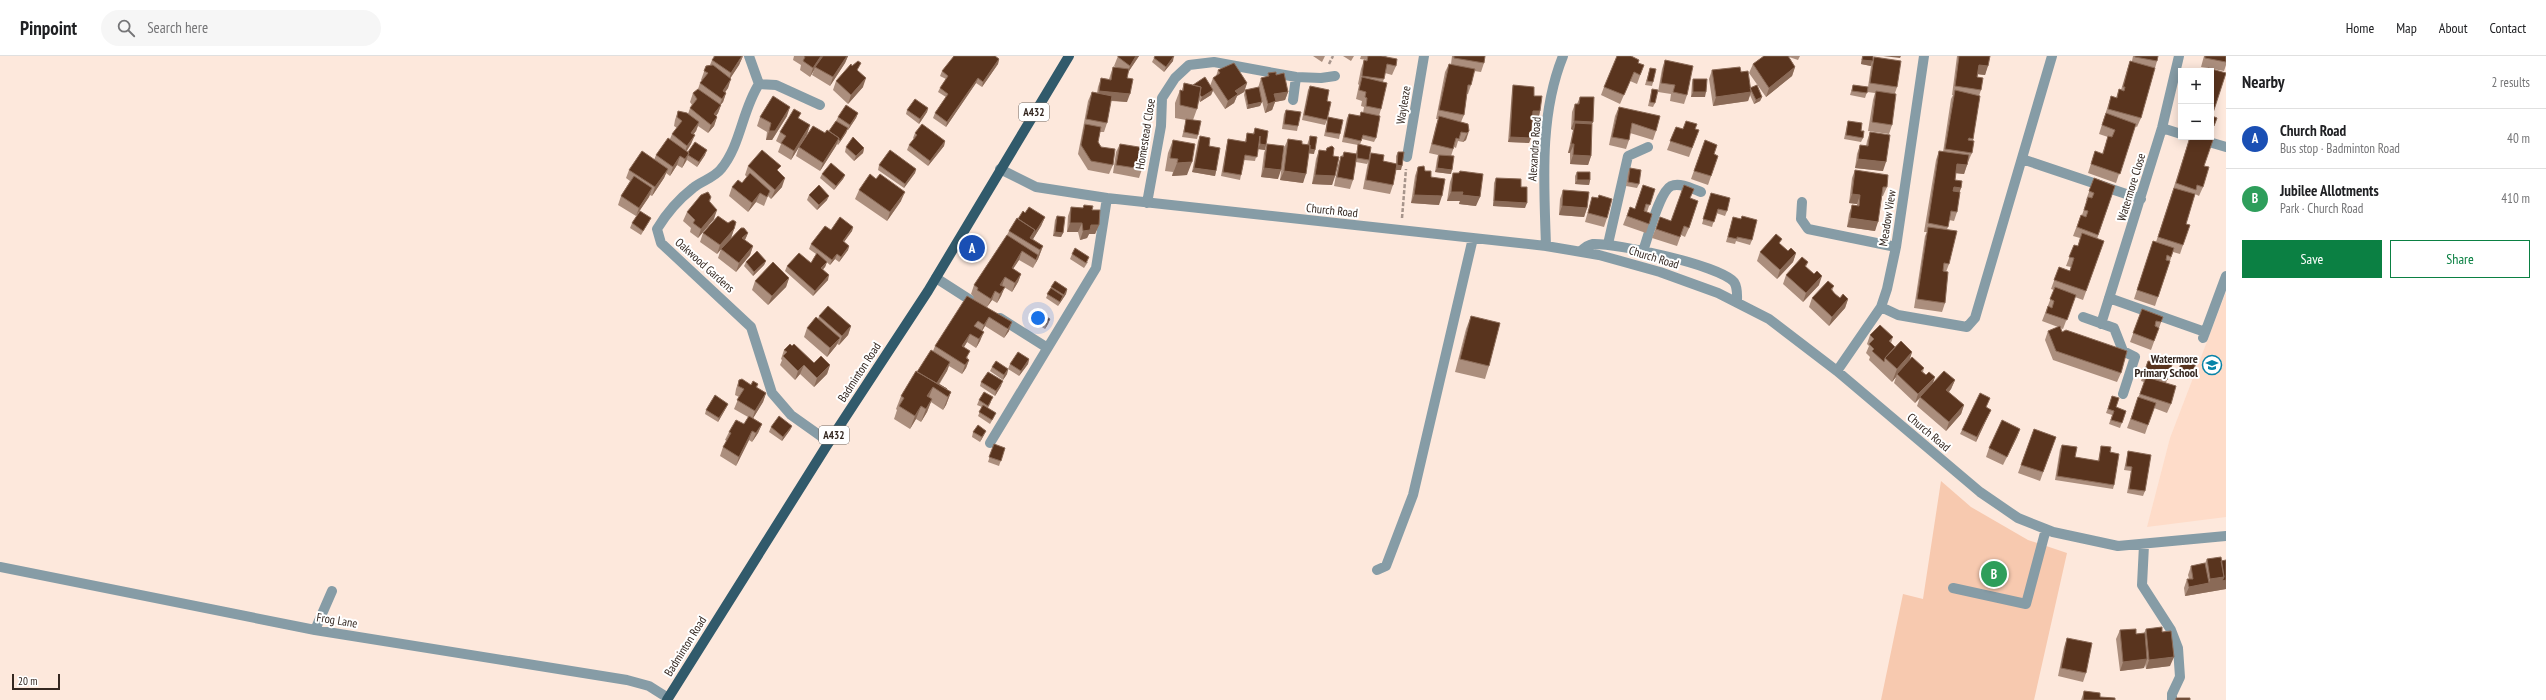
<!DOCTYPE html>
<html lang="en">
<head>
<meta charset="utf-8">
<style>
  :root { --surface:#fff; --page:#f6f6f6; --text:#202124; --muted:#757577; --line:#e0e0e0; --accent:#0b8043 }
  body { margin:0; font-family:"PT Sans Narrow",sans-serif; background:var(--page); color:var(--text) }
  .controls { position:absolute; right:12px; top:12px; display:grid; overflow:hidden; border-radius:0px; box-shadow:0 2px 10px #0003 }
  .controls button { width:36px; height:36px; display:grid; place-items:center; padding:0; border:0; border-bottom:1px solid var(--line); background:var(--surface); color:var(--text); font:20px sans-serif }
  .scale { position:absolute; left:12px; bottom:10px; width:48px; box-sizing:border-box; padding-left:4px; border:2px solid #342720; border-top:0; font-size:11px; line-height:14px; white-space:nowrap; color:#342720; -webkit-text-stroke:3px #fff; paint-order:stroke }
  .you { position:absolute; left:1038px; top:262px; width:14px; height:14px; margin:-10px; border:3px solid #fff; border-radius:50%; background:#1a73e8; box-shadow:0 0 0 6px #1a73e833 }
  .badge { display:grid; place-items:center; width:26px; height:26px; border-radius:50%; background:var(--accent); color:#fff; font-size:13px; font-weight:700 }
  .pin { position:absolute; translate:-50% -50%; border:2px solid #fff; box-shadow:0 1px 4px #0006 }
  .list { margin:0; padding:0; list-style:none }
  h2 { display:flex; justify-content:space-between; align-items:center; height:52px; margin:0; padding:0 16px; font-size:17px }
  h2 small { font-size:13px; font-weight:400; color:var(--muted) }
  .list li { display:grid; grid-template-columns:26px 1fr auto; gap:12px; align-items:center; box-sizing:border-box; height:60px; padding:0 16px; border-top:1px solid var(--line) }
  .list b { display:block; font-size:15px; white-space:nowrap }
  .list p { margin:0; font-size:13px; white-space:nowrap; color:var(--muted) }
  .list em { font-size:13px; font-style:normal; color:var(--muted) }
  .actions { display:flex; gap:8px; padding:12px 16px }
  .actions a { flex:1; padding:9px 0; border:1px solid var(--accent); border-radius:0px; text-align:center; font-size:14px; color:var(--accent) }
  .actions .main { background:var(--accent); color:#fff }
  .icon { flex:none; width:22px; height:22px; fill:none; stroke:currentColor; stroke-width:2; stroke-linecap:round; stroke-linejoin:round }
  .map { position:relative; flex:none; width:2226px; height:644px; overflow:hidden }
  header { display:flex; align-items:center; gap:24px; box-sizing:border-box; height:56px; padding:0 20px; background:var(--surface); border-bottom:1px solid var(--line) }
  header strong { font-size:19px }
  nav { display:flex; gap:22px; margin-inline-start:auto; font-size:14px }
  .search { width:280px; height:36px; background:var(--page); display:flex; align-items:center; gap:10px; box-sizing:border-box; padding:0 14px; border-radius:22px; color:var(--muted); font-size:15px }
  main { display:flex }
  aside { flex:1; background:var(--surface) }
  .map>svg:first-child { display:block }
  .built { fill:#fedcc9 }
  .green { fill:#f7c9af }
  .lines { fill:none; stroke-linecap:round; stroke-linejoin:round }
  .path { stroke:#a6948b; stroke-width:2.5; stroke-dasharray:4 2; stroke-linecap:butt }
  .minor { stroke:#869ca6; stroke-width:10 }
  .major { stroke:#315a6b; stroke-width:10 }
  .wall { fill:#ab8e7d }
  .shaded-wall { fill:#8a6a57 }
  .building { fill:#59341e; stroke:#8a6a57 }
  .labels { text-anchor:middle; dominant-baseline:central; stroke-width:4; stroke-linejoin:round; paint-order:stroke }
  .shield { fill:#fff; stroke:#716863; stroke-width:1 }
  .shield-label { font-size:11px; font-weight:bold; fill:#342720 }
  .street-label { font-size:12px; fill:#342720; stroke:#fff }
  .poi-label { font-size:12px; font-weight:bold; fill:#342720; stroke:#fff; text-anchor:end }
</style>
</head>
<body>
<header>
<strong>Pinpoint</strong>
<div class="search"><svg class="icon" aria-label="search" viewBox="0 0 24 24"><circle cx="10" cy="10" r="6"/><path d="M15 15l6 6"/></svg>Search here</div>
<nav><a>Home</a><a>Map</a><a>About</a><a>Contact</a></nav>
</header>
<main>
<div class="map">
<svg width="2226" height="644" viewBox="0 0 2226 644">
  <rect width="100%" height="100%" fill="#fde8dc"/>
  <path class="built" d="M2226 236V461L2147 471 2170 382Z"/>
  <path class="green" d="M1941 425 1971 451 2028 484 2067 497 2034 644H1881L1903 538 1923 543Z"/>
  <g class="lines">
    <path class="path" d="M1329 8 1333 0
      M1402 162 1406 113"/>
    <path class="minor" d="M749 0 759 28 776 29 820 49
      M759 28C742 54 741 89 721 113 714 122 701 125 693 132 679 143 666 158 657 173L661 187 751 271 772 337 791 359 829 386
      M1293 44 1296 21
      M2162 72 2181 78
      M2192 81 2226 91
      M1407 101 1424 0
      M2022 103 2141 143
      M1000 113 1036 131 1107 142 1546 190 1599 199 1660 216 1718 237 1769 263 1837 315 1980 436 2018 462 2053 476 2118 490 2226 480
      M1802 146 1801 163 1808 173 1896 191
      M1147 147 1161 70 1162 42 1175 22 1189 9 1214 6 1296 21 1321 22 1335 20
      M1608 188 1628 100 1648 91
      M1546 190C1544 127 1539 59 1563 0
      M1643 195C1648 182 1659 136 1671 130 1680 126 1693 133 1701 136
      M1580 196C1584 192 1588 189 1593 188 1616 187 1719 209 1734 226 1738 232 1737 239 1737 246
      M936 222 978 249
      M2109 242 2205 276
      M1881 251 1898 259 1967 271 1975 262 2052 0
      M2083 261 2114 272 2123 295 2135 301 2123 338
      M1000 262 1046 291
      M2101 268 2162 72 2179 0
      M2203 282 2226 220
      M1837 315 1881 251 1887 233 1896 191 1924 0
      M990 387 1096 212 1107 142
      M2144 489 2142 529 2171 574 2178 592 2180 621 2172 638V644
      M0 511 315 574 627 624 649 630 668 642
      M1377 514 1386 510 1413 439 1473 182
      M1953 532 2026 548 2046 473
      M315 574 332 535"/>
    <path class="major" d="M667 644 829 386 928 235 1069 0"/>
  </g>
  <path class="wall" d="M713 0H743L739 9 730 22 728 32 725 36 726 37 723 46 721 48V49L718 57 716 60 717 61 714 70 708 77 698 70 696 75 693 78 691 88 687 95 688 96 705 99 697 111 687 104 682 112 677 109 670 120 666 117 664 122 652 140 650 139 636 160 618 149 621 140 630 125 626 122 629 114 654 104 656 99 670 83 672 78 677 72 674 70 675 64 678 55 688 58 690 52 692 49 690 46 693 37 698 33 700 27 702 24H701L706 10 710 9 712 4 714 1Z
    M794 0H848L845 7 830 30 812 19 814 14 810 21 800 14 801 9 793 4Z
    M1118 0H1139L1128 16 1127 22V46L1111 45 1107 67 1104 76H1100L1098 86 1113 109 1109 118 1088 114 1078 98 1082 77 1083 72 1088 45 1092 36 1097 37 1098 31 1101 22 1109 23 1113 11 1117 12 1114 10Z
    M1313 0H1325L1322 6Z
    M1343 0H1354L1351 5Z
    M1361 0H1387L1386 1 1396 10 1392 19 1385 17 1383 26 1381 53 1379 60 1376 82 1374 86 1362 83 1360 89 1369 104 1367 108 1356 106 1353 124 1350 133 1334 130 1338 109 1335 120 1332 129 1312 128 1316 103 1319 94 1326 95 1327 92 1333 100 1338 109 1341 100H1342L1344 96 1356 98 1358 89 1342 86 1347 62 1349 58 1360 60 1361 56 1363 57 1364 51 1361 50 1362 45 1356 43 1359 29 1358 28 1361 13 1364 4H1367L1360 3Z
    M1452 0H1485L1484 7 1481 16 1474 15 1471 29 1468 38H1467L1464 59 1461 66 1468 68 1466 84 1463 86 1458 85 1456 92 1454 91 1451 100V118L1435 116 1437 103 1438 99 1429 97 1436 69 1438 63H1436L1445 16 1449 8H1451Z
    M1764 0H1800L1798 4 1789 1 1795 11 1792 20 1766 41 1749 17 1753 8Z
    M1862 0H1873V4L1897 31 1895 37 1892 69 1889 78 1868 75 1873 44 1875 37 1867 36 1865 42 1850 39 1853 29 1868 31 1871 10 1861 8Z
    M1957 0H1990L1985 19 1978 18 1977 21 1981 34 1979 40 1973 85 1972 97 1968 106 1964 118 1956 117 1955 124 1961 132 1959 136 1957 156 1954 165 1949 164 1947 174 1949 208 1946 216 1945 247 1942 256 1914 252 1925 180 1927 176H1924L1936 104 1939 95 1943 96 1951 43 1953 39H1952Z
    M2133 0H2158L2157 5 2141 62 2137 71 2135 70 2116 127 2088 117 2095 95 2102 98 2108 81 2099 78 2111 40 2116 42 2119 33 2121 34 2127 14 2130 5H2132Z
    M2204 0H2226V9L2224 15 2213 13 2212 60 2217 62 2211 78V15L2208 12 2201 11Z
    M1154 2 1173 5 1164 16 1152 6Z
    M999 3 998 8 982 31 976 27 946 71 933 62 935 57 946 41 938 36 940 32 946 23 940 20 942 15Z
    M1665 4 1687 39 1684 48 1670 45 1671 38 1658 36 1662 13Z
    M1644 9 1637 28 1630 25 1620 48 1601 39 1604 31Z
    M852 10 858 15 863 31 848 48 833 34 836 25Z
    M1650 12 1653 26 1652 30 1645 29Z
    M1218 14 1247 27 1244 36 1237 40 1234 47 1225 53 1213 35 1211 39 1200 46 1199 44 1197 53 1193 64 1198 79 1197 83 1182 81 1186 64 1175 62V47L1180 34H1182L1184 27 1193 29 1210 30 1213 22 1216 20Z
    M1712 14 1741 16 1750 32 1762 41 1760 45 1754 48 1750 39 1748 45 1713 50 1709 23Z
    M1268 17 1276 19 1288 36 1285 44 1275 46 1272 54 1265 57 1262 45 1260 50 1247 53 1244 39 1245 34 1258 32 1261 22 1267 21Z
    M1693 23 1705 41H1691L1692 27Z
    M1513 29 1534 40 1540 55 1539 60H1532L1531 82 1529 87 1508 86 1512 34Z
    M1310 30 1327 45V64L1325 69 1302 64 1308 34Z
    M1652 33 1655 47 1653 51 1648 50 1651 37Z
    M1580 41 1593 66 1592 68 1591 100 1588 109 1570 108V97H1568L1573 74 1571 73 1572 56 1575 48H1577Z
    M1619 51 1656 75 1653 84 1630 77 1629 84 1626 93 1609 89 1615 60Z
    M928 52 927 56 919 68 906 58 907 54Z
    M1286 54 1298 70 1297 75 1282 73 1284 58Z
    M858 57 856 62 848 74V73L846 77 838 89 837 88 820 115 796 100 799 91 829 75 836 65 838 61Z
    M787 60 772 84H766L767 76 757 70 760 61Z
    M1328 61 1340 78 1339 83 1324 80 1327 66Z
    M799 63 810 69 807 78 791 104 778 96 781 88 776 85 780 76Z
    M1848 65 1861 75 1863 82 1861 86 1844 83 1847 69Z
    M1676 71 1683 73H1695L1699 74 1689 101 1667 94Z
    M1255 72 1266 89 1265 94 1258 93 1255 105 1244 104 1240 124 1221 120 1227 87 1228 83 1245 86 1247 77 1253 78Z
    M1870 76 1883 115 1855 112 1857 98 1860 89 1866 90 1867 85Z
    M915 77 945 85 944 90 928 110 907 94 909 89 914 83 913 82Z
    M1200 80 1209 90 1216 115 1215 120 1192 116 1198 85Z
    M1310 80 1314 98 1309 97 1303 127 1280 124 1284 92 1288 83 1302 88 1307 89Z
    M2190 81 2204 110 2203 131 2199 140 2195 138 2186 168 2183 189 2180 198 2173 196 2155 250 2134 243 2153 185 2156 186Z
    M1173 84 1187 119 1172 120 1173 116 1165 115 1168 97Z
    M1705 84 1714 98 1718 100 1708 129 1691 123Z
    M1120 88 1142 113 1139 122 1113 117 1116 96Z
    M1267 88 1278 123 1261 121 1264 97Z
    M846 91 864 92 863 97 854 105 845 96Z
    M1398 96 1401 114H1396L1393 129 1390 138 1363 133 1368 106 1371 97 1383 105 1396 108V100Z
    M879 109 916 113 915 117 904 132 878 114Z
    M748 110 778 116 782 131 771 143 768 140 764 150 756 146 748 156 729 140 732 131 742 127 747 121 745 119Z
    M1418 111 1425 115 1431 121 1439 149 1411 147 1415 120Z
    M1630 112 1639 128 1637 132 1626 130 1628 116Z
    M1855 114 1887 131 1883 140H1882L1875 175 1847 171 1849 158 1852 149 1857 150V148L1849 147 1852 122Z
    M1460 115 1476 150 1459 148 1460 145H1447L1450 126 1453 117H1459Z
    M1577 116 1590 124 1589 129 1575 128V120Z
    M822 118 845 119 843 123 834 134 820 122Z
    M1496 122 1521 131 1525 152 1493 150 1494 127Z
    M2094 122 2115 130 2097 183 2104 185 2083 244 2075 241 2063 273 2060 272 2062 276 2121 317 2117 326 2053 304 2045 284 2048 275 2058 271 2042 265 2054 234 2051 233 2059 211 2070 215 2071 211 2066 210 2074 189 2078 190 2080 182 2073 180 2081 159H2082L2087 144H2086Z
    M1655 133 1647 156 1652 158 1646 177 1623 169 1630 151 1634 153Z
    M859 134 901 145 887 165 855 143Z
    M1563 134 1587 152 1584 161 1559 159 1560 143Z
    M1711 137 1727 155 1725 160 1716 157 1712 171 1702 168Z
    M809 139 827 144 817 154 807 144Z
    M711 141 710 146 714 163 698 182 690 176 691 172 683 165 687 156Z
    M1592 141 1607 162 1604 171 1585 166Z
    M1691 143 1689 172 1685 181 1681 179 1677 190 1652 182 1660 161 1671 165Z
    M1084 149 1092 154 1099 169 1095 178H1089L1087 182 1080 184 1078 176H1067L1068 160 1071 151 1083 152Z
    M1025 157 1045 161 1041 170 1033 183 1043 190 1038 203 1033 212 1019 204 1013 213 1021 218 1018 226 1012 236 1004 231 1001 240 997 247 992 244 987 251 1009 275 1004 282 985 270 982 275 980 285 976 292 967 286 964 291 968 303 969 304 966 312 962 318 949 310 947 315 939 329 951 336 946 349 943 354 931 346 927 356 921 366 916 363 910 373 894 363 897 354 896 353 901 340 917 316 933 295 935 290 973 243 974 241 971 238 974 229 1007 179 1009 175 1018 163Z
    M1057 160 1063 177 1061 181 1053 180 1055 164Z
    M1742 160 1752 184 1750 189 1736 185 1735 188 1726 186 1733 161 1741 163Z
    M651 162 649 166 641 179 630 172 632 167Z
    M853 171 852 175 844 186 849 190 848 194 839 206 835 203 830 209 823 203 827 206 825 211 823 213 828 224 813 240 785 215 787 210 811 207 816 198 809 193 811 188 831 174Z
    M734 173 731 182 748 177 745 184 753 190 750 199 736 216 718 202 721 193 717 198 700 186 703 177Z
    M1780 188 1788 195 1796 197 1793 206 1777 223 1757 205 1760 196Z
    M1072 198 1088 206 1084 212 1070 203Z
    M766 205 764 209 753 220 744 210 746 206Z
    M1808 206 1806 211 1819 229 1803 246 1783 228 1786 219Z
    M789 222 786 231 768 249 752 234 755 225Z
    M1834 230 1832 235 1840 242 1848 243 1845 252 1829 270 1809 251 1812 242Z
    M1051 231 1067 233 1066 238 1058 250 1046 242Z
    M2142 253 2163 261 2151 294 2130 286Z
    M819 260 851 270 848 279 839 289 837 288 836 290 827 301 804 281 807 272 818 263Z
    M1471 260 1489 310 1485 323 1455 316 1466 273Z
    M1034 261 1050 263 1048 268 1045 273 1032 265Z
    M1870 279 1893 281 1891 287 1895 291 1912 296 1909 305 1924 312 1923 316 1926 319 1935 321 1932 328 1955 324 1951 333 1949 336 1964 349 1961 358 1946 375 1917 350 1920 341 1915 347 1894 327 1896 321 1892 326 1869 304 1870 301 1866 297 1869 290 1867 288Z
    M792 290 814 307 830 309 827 318 814 331 800 318 795 324 780 309 782 304 781 303 784 294Z
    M2183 302 2196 307 2190 322 2177 318Z
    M1029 303 1028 308 1019 320 1008 313 1010 308Z
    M2148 305 2153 306H2173L2166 327 2171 348 2167 357 2154 352 2145 378 2127 372 2144 326 2141 325Z
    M992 311 1008 313 1007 318 1003 324 990 315Z
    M739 324 751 329 758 328 757 332 766 337 763 346 753 362 762 368 758 377 752 386 749 384 736 410 720 400 723 391 727 385 725 384 729 376 744 368 748 361 734 353 739 341 735 339 736 333Z
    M981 326 1001 330 995 340 980 330Z
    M2112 340 2116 351 2126 355 2120 372 2109 368 2112 359 2106 357Z
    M1990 342 1986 351 1991 354 1976 386 1960 378 1962 374Z
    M979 344 991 346 988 352 994 361 990 368 978 360 982 351 977 349Z
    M728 348 726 352 718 366 705 358 706 354Z
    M792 370 790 374 782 385 769 376 771 371Z
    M2020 373 2017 381 2003 409 1986 401 1989 392Z
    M2034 373 2056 381 2040 425 2018 417Z
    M973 376 984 379 980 386 972 381Z
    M994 388 1005 392 999 410 988 406Z
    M2062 389 2075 401 2098 405 2101 390 2110 396 2114 429 2113 433 2055 424 2060 393Z
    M2128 395 2145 435 2143 440 2127 437 2131 415 2124 414 2127 400Z
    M2207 503 2226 533 2185 540 2184 532 2187 523H2189L2188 519 2191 510 2205 507Z
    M2146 573 2162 576 2170 610 2146 613 2145 608 2144 612 2120 615 2116 583 2120 574 2136 578 2144 577Z
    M2067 582 2086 617 2083 626 2058 620 2064 591Z
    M2084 635 2100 641 2115 644H2081Z"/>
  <path class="shaded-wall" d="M743 0 739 9 728 26 731 17Z
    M821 0H823L815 11 814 14 810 21 813 12Z
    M847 0H848L845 7 830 30 833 21Z
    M1136 0H1139L1127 18 1130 10Z
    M1174 0 1173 5 1164 16 1166 11Z
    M1883 0H1901L1900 2Z
    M999 3 998 8 982 31 983 26Z
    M1862 4 1872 5 1871 10 1861 8Z
    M1979 9 1988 10 1985 19 1976 18Z
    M1795 11 1792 20 1766 41 1769 32Z
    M866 22 863 31 848 48 851 39Z
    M978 22 976 27 946 71 947 66Z
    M731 23 728 32 721 42 723 35Z
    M1247 27 1244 36 1237 40 1234 47 1225 53 1228 45 1235 35Z
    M1213 34 1211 39 1200 46 1202 41Z
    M1099 35 1130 38 1127 46 1096 43Z
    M1288 36 1285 44 1275 46 1272 54 1265 57 1268 48 1274 38Z
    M1693 36H1706L1705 41H1691Z
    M1751 36 1748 45 1713 50 1716 41Z
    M726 37 723 46 719 51 722 43Z
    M1762 41 1760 45 1754 48 1756 44Z
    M1262 46 1260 50 1247 53 1248 49Z
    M721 49 718 57 711 67 714 58Z
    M790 51 787 60 772 84H766L769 75Z
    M928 52 927 56 919 68 920 63Z
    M1533 55H1540L1539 60 1531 59Z
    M858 57 856 62 848 74 850 69Z
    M717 61 714 70 708 77 711 69Z
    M1574 65 1593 66 1589 74 1575 67 1573 74 1571 73Z
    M699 66 696 75 688 86 691 77Z
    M810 69 807 78 791 104 794 95Z
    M848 72 846 77 838 89 840 85Z
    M1469 75 1466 84 1463 86 1467 77Z
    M695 79 691 88 684 98 687 90Z
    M1510 81 1531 82 1529 87 1508 86Z
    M839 82 836 90 820 115 823 107Z
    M945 85 944 90 928 110 930 105Z
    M1260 88 1266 89 1265 94 1258 93Z
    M1571 88H1574L1570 97H1568Z
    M864 92 863 97 854 105 856 100Z
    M1308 93 1315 94 1314 98 1306 97Z
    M707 94 705 99 697 111 699 106Z
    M689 97 686 105 682 112 685 103Z
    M1573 99 1591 100 1588 109 1570 108Z
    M680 100 677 109 670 120 673 111Z
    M1858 103 1886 106 1883 115 1855 112Z
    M1192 106 1187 119 1172 120 1177 107Z
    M1957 108 1967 109 1964 118 1954 117Z
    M1396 109 1402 110 1401 114H1395Z
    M1194 112 1216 115 1215 120 1192 116Z
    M1264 112 1281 114 1278 123 1261 121Z
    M1437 112 1452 114 1451 118 1435 116Z
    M668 113 664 122 652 140 655 131Z
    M916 113 915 117 904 132 905 128Z
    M1284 115 1306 118 1303 127 1280 124Z
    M845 119 843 123 834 134 836 130Z
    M1315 119 1335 120 1332 129 1312 128Z
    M785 122 782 131 771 143 775 134Z
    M1577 124H1590L1589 129 1575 128Z
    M1954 131 1961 132 1958 141 1951 140Z
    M652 132 649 141 636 160 639 152Z
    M905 136 901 145 887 165 890 156Z
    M1451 136H1463L1460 145H1447Z
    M760 137 756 146 748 156 752 147Z
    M1852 138 1860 139 1857 148 1849 147Z
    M1414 139 1442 140 1439 149 1411 147Z
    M1462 139 1480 141 1476 150 1459 148Z
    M829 140 827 144 817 154 819 149Z
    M1494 145 1527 147 1525 152 1493 150Z
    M1562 150 1587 152 1584 161 1559 159Z
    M717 154 714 163 698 182 701 173Z
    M1045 161 1041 170 1030 188V182L1035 174Z
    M1850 162 1878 166 1875 175 1847 171Z
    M1070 167H1082L1078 176H1067Z
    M1091 169H1099L1095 178H1089L1087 182 1080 184 1083 175Z
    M853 171 852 175 841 190 843 185Z
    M734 173 731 182 717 198 720 189Z
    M1055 176 1063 177 1061 181 1053 180Z
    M748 177 744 186 742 182Z
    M753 190 750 199 736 216 739 207Z
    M849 190 848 194 839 206 841 201Z
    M1043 190 1038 203 1035 208 1040 194Z
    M1022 195 1019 204 1008 220 1012 212Z
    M1796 197 1793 206 1777 223 1780 214Z
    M837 198 835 203 830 209 832 204Z
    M766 205 764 209 753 220 754 216Z
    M827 206 825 211 820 217 821 212Z
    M1021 218 1018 226 1012 236 1015 227Z
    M829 219 828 224 813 240 815 235Z
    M1822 220 1819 229 1803 246 1806 237Z
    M1005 221 1002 230 997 237 1000 229Z
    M789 222 786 231 768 249 772 240Z
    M1005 231 1001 240 997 247 1000 238Z
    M1067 233 1066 238 1058 250 1060 246Z
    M995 235 992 244 987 251Z
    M1848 243 1845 252 1829 270 1832 261Z
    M989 261 985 270 980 278 984 269Z
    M1050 263 1048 268 1045 273 1046 269Z
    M1012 266 1009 275 1004 282 1008 273Z
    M851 270 848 279 839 289 842 280Z
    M984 276 980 285 976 292 979 283Z
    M970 278 967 286 959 299 962 290Z
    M840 282 836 290 827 301 830 292Z
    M1912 296 1908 309 1897 318 1896 321 1892 326 1897 313Z
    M1029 303 1028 308 1019 320 1021 315Z
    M969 304 966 312 962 318 965 309Z
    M950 306 947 315 936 332 937 327Z
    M804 309 800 318 795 324 798 315Z
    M830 309 827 318 814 331 817 322Z
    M1008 313 1007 318 1003 324 1004 319Z
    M1935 321 1932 330 1915 347 1918 338Z
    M1955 324 1951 333 1943 343 1946 334Z
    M1003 325 1001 330 995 340 996 335Z
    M933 331 928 344 923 353 927 340Z
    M951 336 946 349 943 354 948 341Z
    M766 337 763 346 752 364 755 355Z
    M932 343 927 356 921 366 926 353Z
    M728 348 726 352 718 366 719 362Z
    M1964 349 1961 358 1946 375 1949 366Z
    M921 350 916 363 910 373 915 360Z
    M1991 354 1989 358 1976 386 1977 381Z
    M762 368 758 377 752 386 756 377Z
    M792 370 790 374 782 385 783 381Z
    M2020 373 2017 381 2003 409 2007 401Z
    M752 375 749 384 736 410 739 401Z
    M986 375 984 379 980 386 982 381Z
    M2224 521 2226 524V533L2185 540 2189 531 2209 527 2210 523Z
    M2174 601 2170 610 2146 613 2149 604Z
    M2147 603 2144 612 2120 615 2123 606Z"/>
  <path class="building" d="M715 0H742L731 17 712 4Z
    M804 0H821L813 12 803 5 805 1Z
    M823 0H847L833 21 815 11Z
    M954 0H995L999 3 983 26 978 22 947 66 935 57 948 38 940 32 948 20 942 15Z
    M1118 0H1136L1130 10 1118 1Z
    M1155 0H1174L1166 11 1154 2Z
    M1368 0H1381L1397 3 1396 10 1387 8 1384 23 1362 20 1364 4 1367 5Z
    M1454 0H1485L1484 7 1454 2Z
    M1617 0H1631L1639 4 1638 7 1644 9 1640 19 1634 16 1624 39 1604 31Z
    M1764 0H1788L1795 11 1769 32 1753 8Z
    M1863 0H1873V5L1862 4Z
    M1959 0H1990L1988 10 1979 9 1977 21 1983 22 1981 34 1955 30Z
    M2135 0H2158L2157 5 2135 1Z
    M2205 0H2226V6L2205 2Z
    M1874 1 1901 5 1897 31 1870 27Z
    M1665 4 1693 10 1687 39 1673 36 1675 29 1661 27Z
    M858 5 861 7 857 14 866 22 851 39 836 25 851 8 852 10Z
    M2130 5 2155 12 2141 62 2108 53 2111 40 2117 42 2119 33 2124 35 2125 31H2123Z
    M1234 7 1247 27 1235 35 1238 38 1228 45 1213 22 1220 17 1218 14Z
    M1449 8 1475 13 1471 29H1468L1464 59 1439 54Z
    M713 9 731 23 723 35 726 37 722 43 700 27 708 17 704 15 706 10Z
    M1113 11 1129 13 1127 22 1133 23 1130 38 1099 35 1101 22 1111 24Z
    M1740 11 1741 16 1748 15 1751 36 1716 41 1712 14Z
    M1650 12 1656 13 1653 26 1647 25Z
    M2208 12 2226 17 2212 60 2217 62 2214 70 2211 68V15H2207Z
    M1276 16V19L1284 17 1288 36 1274 38 1276 45 1268 48 1261 22 1269 20 1268 17Z
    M1205 21 1213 34 1202 41 1200 39 1201 31 1193 29Z
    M1362 21 1387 27 1381 53 1366 50 1367 42 1365 41 1366 36 1359 34Z
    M1693 23H1707L1706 36H1693Z
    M1184 27 1201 31 1197 53 1180 49V34L1183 35Z
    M1513 29 1534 31V40H1542L1540 55H1533L1531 82 1510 81Z
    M1757 29 1762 41 1756 44 1750 32Z
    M1853 29 1868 31 1867 37 1852 35Z
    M1310 30 1329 34 1327 45 1331 46 1327 64 1304 59Z
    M1259 31 1262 46 1248 49 1245 34Z
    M698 33 721 49 714 58 717 61 711 69 690 52 697 43 693 37Z
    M1652 33 1658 34 1655 47 1650 46Z
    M1955 34 1980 40 1973 83 1969 82 1968 84 1974 85 1972 97 1945 93Z
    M1876 35 1896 38 1892 69 1872 66Z
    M1092 36 1112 40 1107 67 1086 63Z
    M773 40 790 51 775 75H769L771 67 760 61Z
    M1580 41H1594L1593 66 1574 65 1575 48H1579Z
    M915 43 928 52 920 63 907 54Z
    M846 49 858 57 850 69 838 61Z
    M1619 51 1660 60 1656 75 1632 67 1629 84 1612 81Z
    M794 53 801 57 798 62 810 69 794 95 781 87 786 80 780 76Z
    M1286 54 1301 56 1298 70 1284 68Z
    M678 55 687 57 699 66 691 77 695 79 687 90 672 78 682 65 677 61Z
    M1361 56 1380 60 1376 82 1363 79 1361 85 1344 81 1349 58 1360 60Z
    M2106 57 2136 68 2120 118 2091 108 2095 95 2103 98 2108 80 2112 81 2115 74 2102 69Z
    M1439 60 1468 68 1469 75 1467 77 1461 76 1459 83 1456 82 1453 93 1432 88Z
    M1328 61 1343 64 1340 78 1326 76Z
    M1186 63 1201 65 1198 79 1184 76Z
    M836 65 848 72 840 85 839 84V82L829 75Z
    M1686 65 1697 68 1695 73 1699 74 1692 92 1670 85 1676 71 1683 73Z
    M1848 65 1862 67 1861 75H1864L1863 82 1846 79Z
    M1575 67 1592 68 1591 100 1573 99 1574 88H1571Z
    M922 68 945 85 930 105 909 89 917 79 915 77Z
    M1085 68 1101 71 1098 86 1101 91 1115 93 1113 109 1091 105 1081 89Z
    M813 70 825 77 827 74 839 82 823 107 799 91Z
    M1255 72 1268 75 1266 89 1260 88V80L1257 101 1245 99 1241 119 1223 116 1228 83 1246 86 1247 77 1254 78Z
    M1870 76 1890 79 1886 106 1858 103 1860 89 1868 90Z
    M1200 80 1210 82 1209 90 1220 92 1216 115 1194 112Z
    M1310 80 1317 81 1315 94 1310 93V89H1309Z
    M853 81 864 92 856 100 846 91Z
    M2190 81H2202L2213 84 2204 110 2209 111 2203 131 2197 129 2196 134 2176 127Z
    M668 82 689 97 685 103 680 100 673 111 656 99Z
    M1288 83 1302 85V88L1310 89 1306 118 1284 115Z
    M1173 84 1195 88 1192 106 1177 107 1178 103 1170 102Z
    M1705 84 1717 89 1714 98 1718 100 1711 120 1694 115Z
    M695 86 707 94 699 106 688 99 689 97 688 96Z
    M1120 88 1145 92 1142 113 1116 109Z
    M1267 88 1284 90 1281 114 1264 112Z
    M1358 88 1371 91 1369 104 1357 102V98Z
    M1332 90 1334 92 1333 100 1339 101 1335 120 1315 119 1319 94 1326 95 1327 92Z
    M762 94 781 110 777 114 785 122 775 134 748 110Z
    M890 94 916 113 905 128 879 109Z
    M642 95 668 113 655 131 629 114Z
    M1939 95 1969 99 1967 109 1957 108 1955 124 1962 125 1961 132 1954 131 1953 135 1960 136 1957 156 1951 155 1948 171 1928 167Z
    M1344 96 1357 98 1353 124 1337 121 1341 100 1343 101Z
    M1398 96H1404L1402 110 1397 109Z
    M1371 97 1384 99 1383 105 1397 108 1393 129 1366 124Z
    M1439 99 1454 100 1452 114 1437 112Z
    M831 107 845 119 836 130 822 118Z
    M1424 110 1425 115H1431V121L1445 123 1442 140 1414 139 1418 111Z
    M1630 112 1641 114 1639 128 1628 126Z
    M1855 114 1888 119 1887 131H1883L1878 166 1850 162 1852 149 1859 150 1860 139 1852 138Z
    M1460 115 1483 118 1480 141 1462 139 1463 136H1451L1453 117H1459Z
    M1577 116H1590V124H1577Z
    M750 117 770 135 767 141 760 137 752 147 732 131 738 124 742 127Z
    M870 118 876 123 880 118 905 136 890 156 859 134Z
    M634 120 652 132 639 152 621 140Z
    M1496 122 1521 123V131H1527V147L1494 145Z
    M2094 122 2115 130 2098 179 2077 171 2081 159 2086 161 2088 155 2084 154 2088 141 2092 142 2094 137 2089 135Z
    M819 129 829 140 819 149 809 139Z
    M1643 129 1655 133 1650 149 1646 148 1644 155 1652 158 1649 168 1627 160 1630 151 1635 153Z
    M1684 129 1694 133 1690 142 1698 145 1689 172 1684 170 1680 181 1656 173 1660 161 1671 165Z
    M2174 132 2195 138 2186 168 2190 169 2183 189 2158 181Z
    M1563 134 1589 136 1587 152 1562 150Z
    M708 136 711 141 709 145 717 154 701 173 693 167 695 164 687 156 701 139Z
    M1711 137 1730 142 1727 155 1718 153 1714 166 1703 163Z
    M1599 139 1612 143 1607 162 1588 157 1592 141 1598 142Z
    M1084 149 1093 150 1092 154H1100L1099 169H1091L1090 174 1083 175 1082 167H1070L1071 151 1083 152Z
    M1029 151 1045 161 1034 178 1035 174 1018 163 1023 155 1025 157Z
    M640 155 651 162 643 175 632 167Z
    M718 160 728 167 733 164 736 166 734 173 720 189 703 177Z
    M1057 160 1065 161 1063 177 1055 176Z
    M1742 160 1757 164 1752 184 1737 181V183L1728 181 1733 161 1741 163Z
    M840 161 853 171 843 185 849 190 841 201 837 198 832 204 811 188 825 170 831 174Z
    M1017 162 1035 174 1030 182 1043 190 1040 194 1009 175Z
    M1928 171 1957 175 1949 208 1944 207 1943 215 1948 216 1945 247 1917 243Z
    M741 172H744L748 177 742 182 753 190 739 207 721 193Z
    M2082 177 2104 185 2086 235 2054 224 2059 211 2070 215 2074 202 2069 201 2074 189 2078 190Z
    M1776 178 1782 183 1779 187 1788 195 1791 192 1796 197 1780 214 1760 196Z
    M1007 179 1038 199 1036 204 1022 195 1012 212 1021 218 1015 227 1005 221 1000 229 1005 231 1000 238 995 235 991 243 977 234 978 232 974 229Z
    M2153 185 2174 192 2171 201 2167 199 2166 204 2170 205 2158 241 2137 234Z
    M1075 192 1089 201 1086 207 1072 198Z
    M757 195 766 205 754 216 746 206Z
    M799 197 811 207 817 197 827 206 821 212 829 219 815 235 787 210Z
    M1802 201 1808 206 1805 210 1814 218 1817 215 1822 220 1806 237 1786 219Z
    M773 206 789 222 772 240 755 225Z
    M1055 225 1067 233 1064 239 1051 231Z
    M1828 225 1834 230 1831 233 1835 238 1840 242 1843 238 1848 243 1832 261 1812 242Z
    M2055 231 2076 239 2067 264 2046 257 2048 250 2052 252 2054 245 2050 243Z
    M1051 232 1063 240 1060 246 1047 238Z
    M967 240 1012 266 1008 273 989 261 984 269 978 265 974 270 984 276 979 283 970 278 962 290 970 295 966 302 969 304 965 309 935 290Z
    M828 250 851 270 842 280 819 260Z
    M2142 253 2163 261 2161 266 2156 265 2155 270 2159 272 2154 285 2133 277Z
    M1037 255 1050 263 1046 269 1034 261Z
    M1471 260 1500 267 1489 310 1460 303Z
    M816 261 840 282 830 292 807 272Z
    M1880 269 1893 281 1889 285 1895 291 1885 302 1884 306 1872 295 1874 293 1869 288 1874 283 1870 279Z
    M2060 270 2062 276 2066 274 2127 295 2121 317 2056 295 2048 275Z
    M1901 285 1912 296 1897 313 1885 302Z
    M790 288 792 290 794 288 814 307 821 300 830 309 817 322 804 309 798 315 783 300 787 296 784 294Z
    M931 294 950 306 937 327 947 333 917 316Z
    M1018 296 1029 303 1021 315 1010 308Z
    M2155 300 2173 306 2167 324 2144 317 2148 305 2153 306Z
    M1912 301 1924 312 1921 315 1926 319 1929 316 1935 321 1918 338 1897 318Z
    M2183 302 2196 307 2192 318 2179 313Z
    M996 305 1008 313 1004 319 992 311Z
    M916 315 951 336 948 341 933 331 927 340 932 343 926 353 921 350 915 360 899 350 904 342 901 340Z
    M1944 315 1955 324 1946 334 1964 349 1949 366 1920 341Z
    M988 316 1003 325 996 335 981 326Z
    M2146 321 2176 330 2171 348 2140 338Z
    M742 323 751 329 753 325 758 328 756 331 766 337 755 355 737 344 744 333 738 330 739 324Z
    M984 336 993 341 988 350 979 344Z
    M1980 337 1990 342 1986 351 1991 354 1977 381 1962 374Z
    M715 339 728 348 719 362 706 354Z
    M2112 340 2119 342 2116 351 2126 355 2122 367 2111 364 2114 355 2108 353Z
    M2138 341 2156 347 2148 369 2131 363Z
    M983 349 996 357 992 364 979 356Z
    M749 360 762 368 756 377 752 375 739 401 723 391 731 377 729 376 736 364 744 368Z
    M779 360 792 370 783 381 771 371Z
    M2002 364 2020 373 2007 401 1989 392Z
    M978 369 986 375 982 381 973 376Z
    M2034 373 2056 381 2043 416 2021 409Z
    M994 388 1005 392 1001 405 989 401Z
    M2062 389 2077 391 2075 401 2099 405 2101 390 2111 391 2110 396 2119 398 2114 429 2057 420Z
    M2128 395 2151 399 2145 435 2129 433 2132 411 2126 410Z
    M2221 501 2224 521 2210 523 2207 503Z
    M2226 504V524L2222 525 2224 521 2221 505Z
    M2205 507 2209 527 2189 531 2187 523H2193L2191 510Z
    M2162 571V576L2171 575 2174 601 2149 604 2146 573Z
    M2136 573V578L2145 577 2147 603 2123 606 2120 574Z
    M2067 582 2092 587 2086 617 2061 612Z
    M2084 635 2100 637V641L2115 642V644H2083Z
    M2176 642H2190V644H2176Z"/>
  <defs>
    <g id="school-ring" transform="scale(1)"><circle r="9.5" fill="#fff" stroke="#0783a8" stroke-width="1.5"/><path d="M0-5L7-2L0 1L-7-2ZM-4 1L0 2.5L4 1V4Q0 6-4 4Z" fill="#0783a8"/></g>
  </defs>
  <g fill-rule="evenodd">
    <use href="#school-ring" x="2212" y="309"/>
  </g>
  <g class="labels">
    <g class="shield">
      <rect x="1019" y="47" width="30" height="18" rx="3"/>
      <rect x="819" y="370" width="30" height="18" rx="3"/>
    </g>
    <g class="shield-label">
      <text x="1034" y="56">A432</text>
      <text x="834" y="379">A432</text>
    </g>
    <g class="street-label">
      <text transform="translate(1403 49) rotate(-81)">Wayleaze</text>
      <text transform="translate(1145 78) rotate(-81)">Homestead Close</text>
      <text transform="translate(1534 93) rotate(-86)">Alexandra Road</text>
      <text transform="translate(2131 131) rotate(-73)">Watermore Close</text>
      <text transform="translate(1332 154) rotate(6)">Church Road</text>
      <text transform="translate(1887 162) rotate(-81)">Meadow View</text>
      <text transform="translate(1654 201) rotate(17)">Church Road</text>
      <text transform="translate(705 209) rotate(42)">Oakwood Gardens</text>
      <text transform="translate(859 316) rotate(-57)">Badminton Road</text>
      <text transform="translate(1929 376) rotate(40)">Church Road</text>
      <text transform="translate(337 564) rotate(9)">Frog Lane</text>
      <text transform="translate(685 590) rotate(-58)">Badminton Road</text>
    </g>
    <g class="poi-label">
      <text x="2198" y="302">Watermore<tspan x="2198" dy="14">Primary School</tspan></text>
    </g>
  </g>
</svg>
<div class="controls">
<button>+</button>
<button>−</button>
</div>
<div class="scale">20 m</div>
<div class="you"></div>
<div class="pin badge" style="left:972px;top:192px;background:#1a4fb4">A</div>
<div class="pin badge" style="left:1994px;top:518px;background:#2e9e5b">B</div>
</div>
<aside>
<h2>Nearby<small>2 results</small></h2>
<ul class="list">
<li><span class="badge" style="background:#1a4fb4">A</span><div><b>Church Road</b><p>Bus stop · Badminton Road</p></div><em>40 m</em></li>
<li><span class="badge" style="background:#2e9e5b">B</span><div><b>Jubilee Allotments</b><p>Park · Church Road</p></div><em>410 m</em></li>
</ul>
<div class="actions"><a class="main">Save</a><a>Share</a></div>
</aside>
</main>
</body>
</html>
